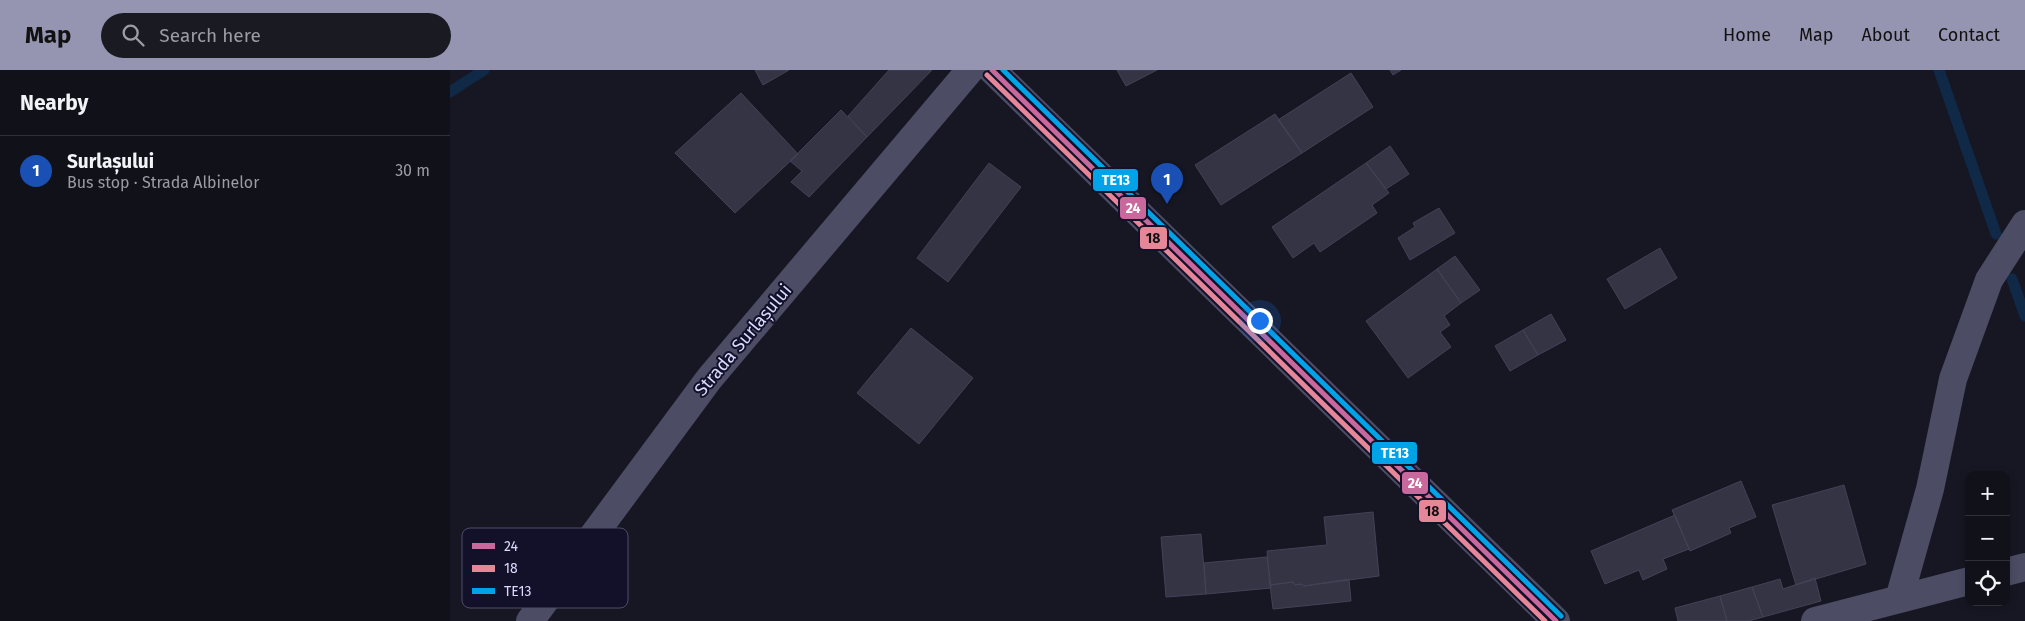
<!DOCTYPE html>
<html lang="en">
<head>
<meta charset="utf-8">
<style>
  :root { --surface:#11111a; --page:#1a1a23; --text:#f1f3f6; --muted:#9c9da2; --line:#303139; --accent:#9695b1 }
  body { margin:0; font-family:"Fira Sans",sans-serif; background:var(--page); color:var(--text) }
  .controls { position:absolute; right:15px; bottom:15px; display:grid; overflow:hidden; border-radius:10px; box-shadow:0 2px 8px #0003 }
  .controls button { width:45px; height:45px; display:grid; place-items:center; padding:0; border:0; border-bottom:1px solid var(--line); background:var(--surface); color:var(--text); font:25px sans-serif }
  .you { position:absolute; left:809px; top:250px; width:18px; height:18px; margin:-12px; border:4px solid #fff; border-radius:50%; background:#1a73e8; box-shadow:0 0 0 8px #1a73e833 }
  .badge { display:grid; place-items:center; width:32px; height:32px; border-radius:50%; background:var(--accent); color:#fff; font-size:16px; font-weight:700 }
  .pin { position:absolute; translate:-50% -41px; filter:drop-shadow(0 1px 2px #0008) }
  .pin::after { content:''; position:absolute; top:26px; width:18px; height:15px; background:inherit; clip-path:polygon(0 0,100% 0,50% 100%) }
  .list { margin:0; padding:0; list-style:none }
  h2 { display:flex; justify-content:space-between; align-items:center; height:65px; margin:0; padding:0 20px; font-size:21px }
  h2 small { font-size:16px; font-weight:400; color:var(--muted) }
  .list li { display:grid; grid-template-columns:32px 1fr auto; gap:15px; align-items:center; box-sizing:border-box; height:70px; padding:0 20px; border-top:1px solid var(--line) }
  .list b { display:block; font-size:19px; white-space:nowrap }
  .list p { margin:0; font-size:16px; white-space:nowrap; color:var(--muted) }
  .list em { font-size:16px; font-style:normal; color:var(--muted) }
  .icon { flex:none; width:28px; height:28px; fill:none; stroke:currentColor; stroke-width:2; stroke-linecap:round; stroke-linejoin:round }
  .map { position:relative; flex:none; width:1575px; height:551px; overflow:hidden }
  header { display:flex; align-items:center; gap:30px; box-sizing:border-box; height:70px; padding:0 25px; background:var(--accent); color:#111 }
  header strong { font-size:24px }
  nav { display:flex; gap:28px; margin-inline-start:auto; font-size:18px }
  .search { width:350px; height:45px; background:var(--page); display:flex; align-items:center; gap:12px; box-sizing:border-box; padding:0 18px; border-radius:28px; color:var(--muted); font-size:19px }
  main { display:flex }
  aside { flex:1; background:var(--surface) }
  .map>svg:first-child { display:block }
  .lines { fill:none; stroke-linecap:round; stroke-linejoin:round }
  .stream { stroke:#0f2947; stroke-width:11 }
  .building { fill:#353445; stroke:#434257 }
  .minor { stroke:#4c4d64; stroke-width:28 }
  .tertiary { stroke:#4c4d64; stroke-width:28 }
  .bus-1-casing { stroke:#121129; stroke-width:9 }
  .bus-2-casing { stroke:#121129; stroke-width:9 }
  .bus-3-casing { stroke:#121129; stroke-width:9 }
  .bus-1 { stroke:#c9689c; stroke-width:5 }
  .bus-2 { stroke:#e58799; stroke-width:5 }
  .bus-3 { stroke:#00a3e8; stroke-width:5 }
  .labels { text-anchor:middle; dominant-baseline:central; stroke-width:4; stroke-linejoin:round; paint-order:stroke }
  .street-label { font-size:18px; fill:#dad9fe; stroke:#121129 }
  .key { fill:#121129; stroke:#4e4d69; stroke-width:1 }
  .key-label { font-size:14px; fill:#dad9fe }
  .line-badge { stroke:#121129; stroke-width:2 }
  .badge-label { font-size:14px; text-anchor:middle; font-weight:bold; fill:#fff }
  .pale-badge-label { font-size:14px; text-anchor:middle; font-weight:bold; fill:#111 }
</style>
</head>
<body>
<header>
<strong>Map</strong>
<div class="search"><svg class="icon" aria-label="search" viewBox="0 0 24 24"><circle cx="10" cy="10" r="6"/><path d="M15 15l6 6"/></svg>Search here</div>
<nav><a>Home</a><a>Map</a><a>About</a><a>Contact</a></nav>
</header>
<main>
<aside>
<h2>Nearby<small></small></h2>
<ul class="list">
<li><span class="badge" style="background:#1a4fb4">1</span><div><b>Surlașului</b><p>Bus stop · Strada Albinelor</p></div><em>30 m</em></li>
</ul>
</aside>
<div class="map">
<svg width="1575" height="551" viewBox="0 0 1575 551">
  <rect width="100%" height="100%" fill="#171723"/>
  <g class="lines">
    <path class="stream" d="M1489 0 1546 164
      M0 22 34 0
      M1562 209 1575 246"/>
  </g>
  <path class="building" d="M305 0H339L313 15Z
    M439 0H482L417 67 398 46Z
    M667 0H707L676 16Z
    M940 0H951L943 5Z
    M901 3 923 37 852 83 828 50Z
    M291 23 348 84 285 143 225 83Z
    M391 40 417 67 359 127 341 112 352 101 340 91Z
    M825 44 852 83 771 135 745 95Z
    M940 76 959 104 936 119 916 93Z
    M539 93 571 117 498 212 467 188Z
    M916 93 939 123 922 135 927 143 870 182 864 173 843 188 822 157Z
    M989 138 1005 163 960 190 948 168 965 157 963 153Z
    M1210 178 1227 208 1175 239 1157 209Z
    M1005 186 1030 220 1011 233 987 199Z
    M987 199 1011 233 994 246 1000 255 990 262 1001 277 958 308 916 251Z
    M1101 244 1116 270 1088 285 1073 260Z
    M461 258 523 308 469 374 407 323Z
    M1073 260 1088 285 1060 301 1045 276Z
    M1291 411 1306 447 1279 458 1281 463 1240 481 1222 440Z
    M1394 415 1416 494 1346 515 1322 435Z
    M923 442 929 506 854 516 852 514 845 515 843 512 820 515 817 481 877 475 874 447Z
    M1225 445 1239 479 1213 489 1217 499 1193 510 1189 500 1155 514 1141 481Z
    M751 464 756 524 716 527 711 467Z
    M817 487 821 518 756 524 754 493Z
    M1365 508 1371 531 1313 547 1302 517 1330 509 1333 519Z
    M899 509 901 531 823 539 820 515 843 512 845 515 852 514 854 516Z
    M1302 517 1313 547 1299 551H1277L1270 526Z
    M1270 526 1277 551H1228L1225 538Z"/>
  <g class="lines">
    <path class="minor" d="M1556 502 1575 497
      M1449 529 1480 419 1503 309 1539 210 1575 154
      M80 551 259 309 520 0
      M1365 551 1519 511"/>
    <path class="tertiary" d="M542 0 1106 551"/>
    <g class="bus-1-casing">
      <path id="bus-1" d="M542 0 1106 551"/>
    </g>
    <g class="bus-2-casing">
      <path id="bus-2" d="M537 5 1095 551"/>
    </g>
    <g class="bus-3-casing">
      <path id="bus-3" d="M553 0 1111 546"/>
    </g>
    <use href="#bus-1" class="bus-1"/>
    <use href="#bus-2" class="bus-2"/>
    <use href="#bus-3" class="bus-3"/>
  </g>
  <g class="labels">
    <g class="street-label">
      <text transform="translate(293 270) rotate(-50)">Strada Surlașului</text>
    </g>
  </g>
  <rect x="12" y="458" width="166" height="80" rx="8" class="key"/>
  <rect x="22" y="473" width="23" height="6" fill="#c9689c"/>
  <rect x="22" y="495" width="23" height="7" fill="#e58799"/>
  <rect x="22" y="518" width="23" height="6" fill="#00a3e8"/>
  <g class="key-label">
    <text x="54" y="481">24</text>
    <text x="54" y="503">18</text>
    <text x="54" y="526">TE13</text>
  </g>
  <g class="line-badge">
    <rect x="642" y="98" width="47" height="24" rx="5" fill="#00a3e8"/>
    <rect x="669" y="126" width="28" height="24" rx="5" fill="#c9689c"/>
    <rect x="689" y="156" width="29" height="24" rx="5" fill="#e58799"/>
    <rect x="921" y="371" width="47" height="24" rx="5" fill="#00a3e8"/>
    <rect x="951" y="401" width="28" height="24" rx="5" fill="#c9689c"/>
    <rect x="968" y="429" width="29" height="24" rx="5" fill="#e58799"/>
  </g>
  <g class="badge-label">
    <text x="666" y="115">TE13</text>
    <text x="683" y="143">24</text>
    <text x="945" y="388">TE13</text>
    <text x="965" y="418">24</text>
  </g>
  <g class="pale-badge-label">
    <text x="703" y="173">18</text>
    <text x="982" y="446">18</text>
  </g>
</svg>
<div class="controls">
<button>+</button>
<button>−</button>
<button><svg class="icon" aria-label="locate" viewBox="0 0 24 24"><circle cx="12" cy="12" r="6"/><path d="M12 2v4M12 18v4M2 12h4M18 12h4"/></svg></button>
</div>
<div class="you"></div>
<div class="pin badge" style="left:717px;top:134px;background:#1a4fb4">1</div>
</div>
</main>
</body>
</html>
